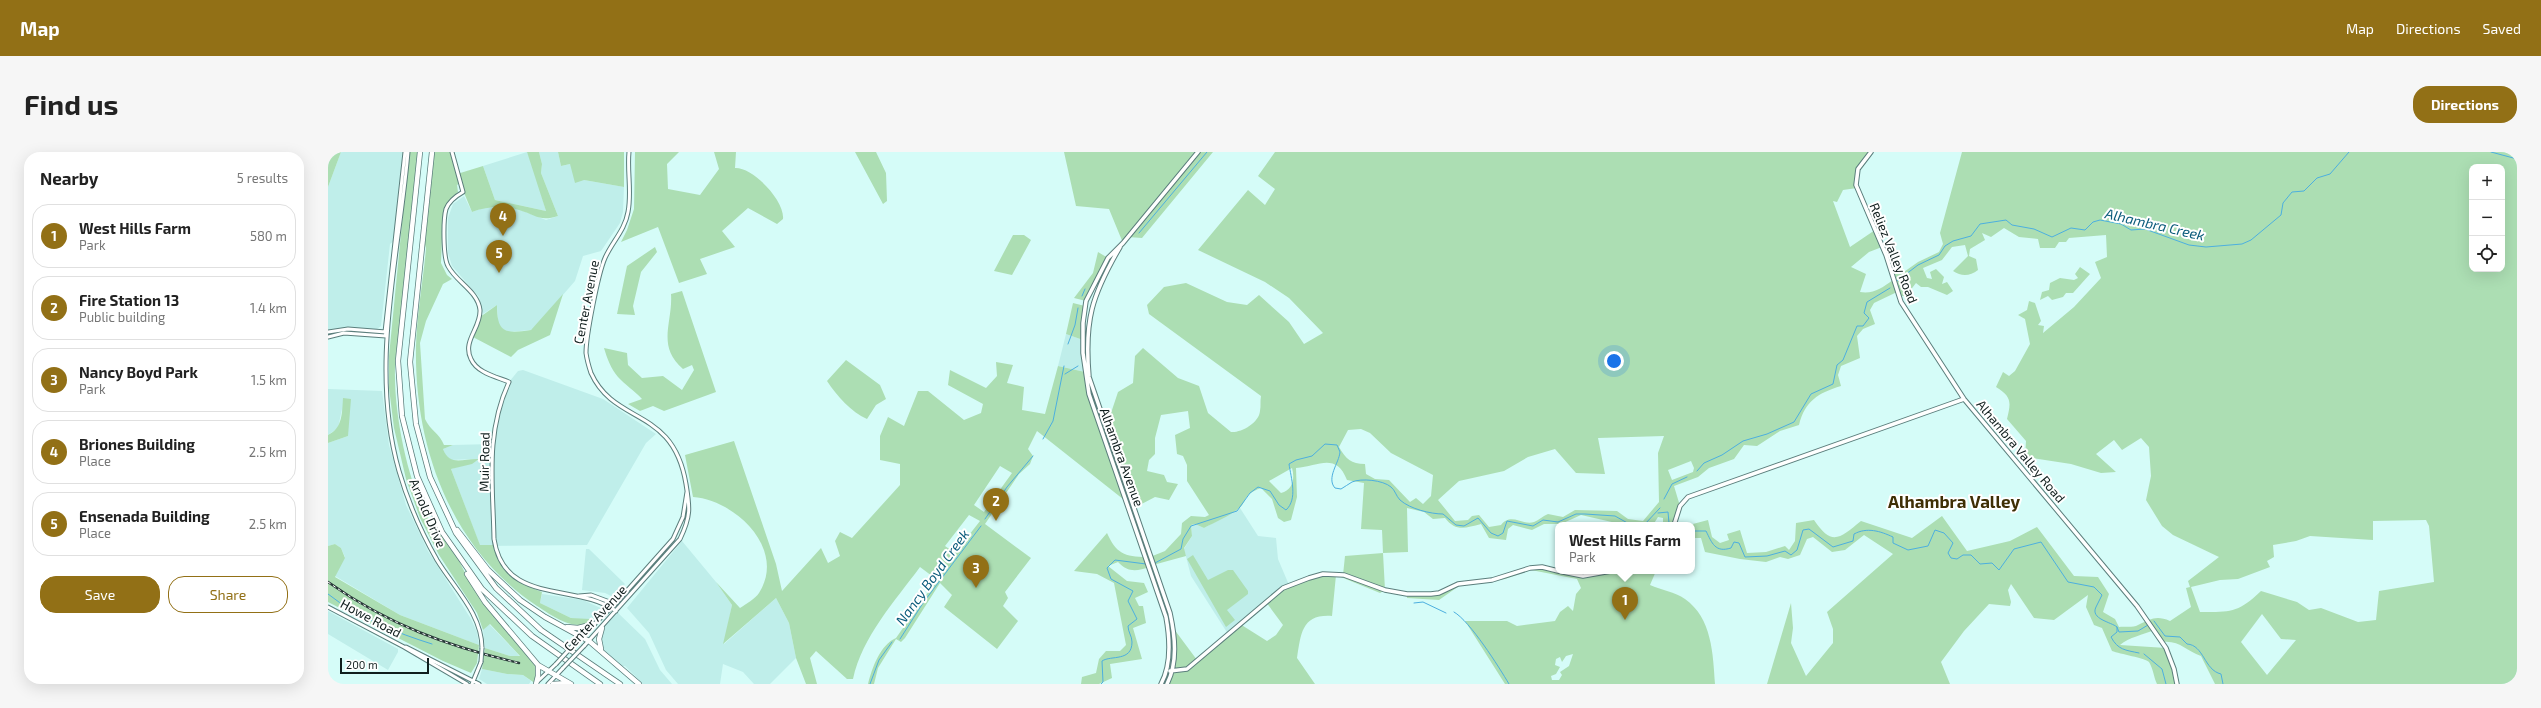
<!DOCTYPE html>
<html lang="en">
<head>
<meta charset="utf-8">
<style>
  :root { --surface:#fff; --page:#f6f6f6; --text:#222; --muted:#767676; --line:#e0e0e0; --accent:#927016 }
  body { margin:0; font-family:"Exo 2",sans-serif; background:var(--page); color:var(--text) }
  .controls { position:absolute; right:12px; top:12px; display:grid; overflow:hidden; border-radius:8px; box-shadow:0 4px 16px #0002 }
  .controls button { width:36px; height:36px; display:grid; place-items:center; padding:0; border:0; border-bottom:1px solid var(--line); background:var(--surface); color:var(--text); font:20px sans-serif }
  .scale { position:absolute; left:12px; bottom:10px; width:89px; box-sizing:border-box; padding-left:4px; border:2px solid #101e1d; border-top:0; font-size:11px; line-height:14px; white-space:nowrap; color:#101e1d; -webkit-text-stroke:3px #fff; paint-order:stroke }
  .you { position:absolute; left:1286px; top:209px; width:14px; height:14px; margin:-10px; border:3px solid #fff; border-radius:50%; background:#1a73e8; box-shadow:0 0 0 6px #1a73e833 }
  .badge { display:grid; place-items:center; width:26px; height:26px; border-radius:50%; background:var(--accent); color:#fff; font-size:13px; font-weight:700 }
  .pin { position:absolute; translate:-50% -33px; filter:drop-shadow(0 1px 2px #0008) }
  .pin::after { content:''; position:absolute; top:21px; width:14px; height:12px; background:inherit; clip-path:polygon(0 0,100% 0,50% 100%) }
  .popup { position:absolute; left:1227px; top:370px; width:140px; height:52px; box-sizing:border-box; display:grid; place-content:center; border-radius:8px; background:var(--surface); filter:drop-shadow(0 1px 3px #0005); font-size:13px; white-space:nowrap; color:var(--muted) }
  .popup b { font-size:15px; color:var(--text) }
  .popup::after { content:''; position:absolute; left:50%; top:100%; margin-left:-8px; border:8px solid transparent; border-top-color:var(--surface) }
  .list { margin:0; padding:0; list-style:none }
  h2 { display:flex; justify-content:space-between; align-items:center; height:52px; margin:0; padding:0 16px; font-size:17px }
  h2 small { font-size:13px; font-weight:400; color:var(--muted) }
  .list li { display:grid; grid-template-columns:26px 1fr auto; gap:12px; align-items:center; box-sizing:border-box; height:64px; margin:0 8px 8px; padding:0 8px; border:1px solid var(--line); border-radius:16px }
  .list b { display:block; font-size:15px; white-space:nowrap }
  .list p { margin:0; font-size:13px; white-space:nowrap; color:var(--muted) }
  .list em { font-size:13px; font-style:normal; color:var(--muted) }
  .actions { display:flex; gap:8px; padding:12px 16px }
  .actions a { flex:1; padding:9px 0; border:1px solid var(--accent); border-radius:16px; text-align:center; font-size:14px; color:var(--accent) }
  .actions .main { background:var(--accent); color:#fff }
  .icon { flex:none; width:22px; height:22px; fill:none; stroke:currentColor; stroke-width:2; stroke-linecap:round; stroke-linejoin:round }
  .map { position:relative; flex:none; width:2189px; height:532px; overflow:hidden; border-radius:16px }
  header { display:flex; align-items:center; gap:24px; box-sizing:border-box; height:56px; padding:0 20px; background:var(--accent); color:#fff }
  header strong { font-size:19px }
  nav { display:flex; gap:22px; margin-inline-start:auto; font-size:14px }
  .intro { display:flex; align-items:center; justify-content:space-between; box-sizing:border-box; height:96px; padding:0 24px }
  h1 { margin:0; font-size:28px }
  .button { padding:10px 18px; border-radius:16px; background:var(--accent); color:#fff; font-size:14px; font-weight:700 }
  main { display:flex; gap:24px; padding:0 24px }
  aside { flex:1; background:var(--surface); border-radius:16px; box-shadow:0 4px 16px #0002 }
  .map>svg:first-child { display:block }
  .built { fill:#bfeeea }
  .green { fill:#acdeb3; fill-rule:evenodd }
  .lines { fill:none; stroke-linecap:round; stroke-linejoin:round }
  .stream { stroke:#4cafdf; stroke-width:1 }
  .tertiary-casing { stroke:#5b7e7c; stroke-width:5 }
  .secondary-casing { stroke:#5b7e7c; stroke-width:5.5 }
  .motorway-casing { stroke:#5b7e7c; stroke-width:6 }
  .tertiary { stroke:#fff; stroke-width:3 }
  .secondary { stroke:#fff; stroke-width:3.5 }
  .motorway { stroke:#fff; stroke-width:4.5 }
  .rail-casing { stroke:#2a3b3a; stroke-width:2.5 }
  .rail { stroke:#fff; stroke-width:1; stroke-dasharray:3; stroke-linecap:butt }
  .tertiary-bridge-casing { stroke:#5b7e7c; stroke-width:5; stroke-linecap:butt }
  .tertiary-bridge { stroke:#fff; stroke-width:3 }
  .labels { text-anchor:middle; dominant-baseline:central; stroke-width:4; stroke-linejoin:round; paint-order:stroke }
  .street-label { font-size:13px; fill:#101e1d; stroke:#fff }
  .water-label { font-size:14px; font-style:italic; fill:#0a5b7b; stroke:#fff }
  .district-label { font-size:17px; font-weight:bold; fill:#3f2f05; stroke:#fff }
</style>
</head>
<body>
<header>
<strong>Map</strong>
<nav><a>Map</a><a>Directions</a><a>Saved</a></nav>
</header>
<div class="intro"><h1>Find us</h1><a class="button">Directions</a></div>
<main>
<aside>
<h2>Nearby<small>5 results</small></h2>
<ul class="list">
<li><span class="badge">1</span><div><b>West Hills Farm</b><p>Park</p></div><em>580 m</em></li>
<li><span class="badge">2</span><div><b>Fire Station 13</b><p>Public building</p></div><em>1.4 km</em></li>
<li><span class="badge">3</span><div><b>Nancy Boyd Park</b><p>Park</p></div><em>1.5 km</em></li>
<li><span class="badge">4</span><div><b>Briones Building</b><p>Place</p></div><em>2.5 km</em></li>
<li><span class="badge">5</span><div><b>Ensenada Building</b><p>Place</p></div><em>2.5 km</em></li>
</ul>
<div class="actions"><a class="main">Save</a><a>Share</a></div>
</aside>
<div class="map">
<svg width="2189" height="532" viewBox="0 0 2189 532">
  <rect width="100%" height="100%" fill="#d5fcf8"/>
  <path class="built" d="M13 0H77L67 88 62 92 53 174 49 177 0 180V35Z
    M199 0 206 17 218 59 167 48 155 14Z
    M211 0H230L233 14 242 12 256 28 296 35 295 60 292 71 273 99 255 104 247 129 207 175 203 178 179 180 170 173 169 153 155 162 151 145 124 114 120 101V66L125 52 136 44 144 60 158 55 190 57 218 68 230 64 213 21 214 12Z
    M738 182 755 188 757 220 730 214Z
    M195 218 275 247 328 282 318 291 259 393 152 394 123 317 151 308 147 307 122 308 118 305 115 297 125 293 164 292 167 268 173 247 181 230 190 219Z
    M0 237 54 239 61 293 78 353 100 399 143 467 149 480 151 493 72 463 7 424 17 405 13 396 7 392 0 394V291L20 284 14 257 10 276 0 283Z
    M912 356 930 384 948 386 950 407 961 433 900 482 863 424 856 397 864 384 863 373 867 372 876 376Z
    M354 389 388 430 404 453 396 492 448 446 461 471 468 506 442 532H426L415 520 395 512 392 532H350L338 518 321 481 299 456Z
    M258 397H261L297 432 285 445 277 441 254 438Z
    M214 442 255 448 275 457 264 469 243 466 212 451Z
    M0 459 70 497V500L60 518 0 482Z
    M288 459 317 487 332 518 344 532H315L297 514H290L274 499 272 495 274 476Z
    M161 472 188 500 192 505 182 504 157 496 155 478Z
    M154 517 179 522 195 523 203 529 201 532H159L151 527Z"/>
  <path class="green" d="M0 0H13L0 35Z
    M81 0H92L71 188C58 229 78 335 103 370 106 374 111 377 114 380 127 395 132 415 143 430 164 458 188 485 210 513L208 532 195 523 179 522 154 517 157 496 182 504H192L162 472 155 478 149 461 111 403 92 366 78 327 66 276 61 236V204Z
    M104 0H124L129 22 155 14 167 48 218 59 199 0H211L214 12 213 21 230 64C212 70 208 63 191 58 176 53 158 55 144 60L132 31 129 33 130 40 118 53 115 62 113 111 119 123 124 127 115 132 98 169 92 191 97 267C102 278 112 282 116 293H125L115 297C122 315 135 306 151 307L144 312 123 317 152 393H166C172 415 193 433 214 440L212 451 243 466 262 467 264 469C247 481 223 463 209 454 122 396 86 294 88 194 89 162 95 129 98 97L95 83Z
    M230 0H296V35L256 28 247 31 242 12 233 14Z
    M307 0H351L339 12 340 37 372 43 391 17 386 0H408L407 16C425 15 457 49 455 67L449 72 420 56 394 79 407 95 372 107 379 122 351 131 330 75 293 90 299 78 306 57Z
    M527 0H548L558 21 559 49 555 52Z
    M736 0H885L814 86 800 85 795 91 781 57 748 54Z
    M947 0H1543L1530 17 1529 36 1515 38 1509 50 1505 49 1522 95 1547 78 1554 95 1541 100 1523 115 1538 122 1532 140C1546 142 1554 136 1565 128L1563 121 1573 122 1590 110 1611 100 1615 92 1612 81 1634 0H2189V532H1887L1873 504C1858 499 1852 488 1834 490L1826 478C1815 483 1801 485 1792 493L1838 496 1846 517 1849 532H1829C1826 526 1825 516 1821 510 1817 506 1792 502 1784 499L1774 476 1766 473 1758 455 1760 443 1726 468 1706 466 1683 432 1680 438 1683 450 1682 454 1661 452 1636 479 1613 510 1622 532H1439L1463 451 1465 476 1463 491 1478 524 1505 491V477L1499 460 1565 402 1536 383 1517 398 1504 400 1485 385 1479 387 1472 403 1460 407 1452 405 1438 410 1412 407 1377 400 1373 386H1364V373H1361L1380 368 1384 385 1392 391 1401 388 1399 382 1412 378 1419 401 1438 400 1457 394 1461 398 1467 389 1468 371 1486 368C1504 395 1512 386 1533 369L1584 386 1614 364 1639 399 1682 389 1709 375 1746 424 1770 425 1781 442 1775 460 1787 467 1791 475C1796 474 1805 476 1810 473 1823 467 1828 463 1842 469L1863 455 1858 436 1862 435 1860 429 1891 405 1845 383 1834 374 1818 348 1823 324 1821 295 1813 286 1794 298 1786 288 1768 302 1788 320 1773 321 1743 312 1697 305 1698 289 1679 267C1683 250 1684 245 1668 235L1675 220 1681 224 1687 219 1702 192 1697 167 1690 163 1699 158 1701 149 1707 151 1713 169 1710 173 1716 174 1715 181 1746 155 1773 126 1767 110 1779 105 1778 83 1741 86 1738 90H1731L1727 96H1712L1710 87 1691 85 1676 76 1663 85 1654 81 1657 88 1642 97 1641 104 1648 107 1650 118C1642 124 1634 125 1625 119L1640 104 1637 93 1624 95 1614 108 1595 116 1599 126 1604 127 1602 120 1608 117 1616 125 1614 132 1619 130 1625 139 1619 143 1600 135H1593L1588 131 1578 144H1571L1569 140 1546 151 1542 158 1547 172 1535 177 1529 184 1532 206 1513 214 1510 223 1513 234C1490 241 1477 249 1471 273L1452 279 1429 294 1416 293 1406 307 1381 316 1370 325 1346 334 1352 354 1347 369 1351 373H1335V366L1330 365 1325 373H1297L1253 363 1233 372H1216L1204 378 1185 373 1180 377 1178 388 1161 386 1153 372C1137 376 1128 380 1117 366L1105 367 1096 360 1079 356 1080 400 1055 401 1057 438 1052 441 1008 423 1004 464C974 462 973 481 969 506L987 532H841L847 497 846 477 869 508 912 472 939 489 948 483 955 473 938 450C960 431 985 419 1015 423L1017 404 1055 401 1054 378 1033 377 1036 331 1019 328C1008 300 991 314 968 316L969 345 963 368 956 370 950 366 944 347 933 336C913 343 920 350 910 357 900 365 887 370 876 376L867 372 863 373 864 384 856 396 858 404 825 413 822 405 837 399 853 382 854 371 863 364 877 365 881 363 859 329V313L855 304 849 302 847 283 862 276 860 259 833 263 827 286V302L821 308 819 319 836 323 839 330 850 332 841 348 827 345 806 356 778 276 790 240 805 231 807 204 815 196 850 226 871 234 880 261 903 280C913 281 931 271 932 259 933 254 932 249 933 244L821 162 819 153 836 135 858 131 899 150 919 153 931 143 961 170 976 192 995 181 961 146 937 130 870 98 920 38 937 53 947 37 930 24ZM2144 15H2174V117H2144ZM1033 277 1042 281 1063 301 1105 323 1103 344 1095 352 1088 346 1082 350 1061 328 1047 327 1038 322 1037 312C1023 312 1018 307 1011 295L1020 278ZM1336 284 1330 301 1331 350 1315 369 1300 367 1289 359 1247 358 1235 365 1220 362C1215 364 1211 368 1206 370 1195 374 1183 360 1173 373L1161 375 1151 363 1144 364 1140 368 1127 369 1110 348 1131 329 1176 319 1200 305 1227 297 1248 321 1277 322 1270 286ZM1363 309 1366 316 1365 320 1344 328 1340 318ZM964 316C967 326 965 338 953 341L941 329ZM2098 368 2101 374 2106 430 2051 439 2048 468 2030 470 1993 456 1981 458 1969 450 1933 439C1910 461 1903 460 1872 460L1863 435 1892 428 1910 427 1942 415 1939 409 1946 405 1945 393 1968 389 1982 384 2045 388V369ZM1934 462 1953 487 1968 488 1939 523 1913 490Z
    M685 83H696L703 88 684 123 666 119Z
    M327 95 329 100 313 120 305 154 307 163 289 162 299 114Z
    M770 100 780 106 758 149 746 146 765 121Z
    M1752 115 1762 122 1745 141H1738L1735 145 1724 148 1720 144 1712 148 1714 140 1721 138 1722 131 1732 126 1746 128 1750 126 1747 122Z
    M354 139 388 240 336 259 325 254 312 259 300 252 314 247C306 238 297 233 290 225 283 217 279 206 276 196L299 201 300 213 314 226 335 224 354 238 366 218 364 213 355 217C328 193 345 171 343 142Z
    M235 142 222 183 190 198 183 205 143 184 152 165 169 153C169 181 177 182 203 178Z
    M745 151 757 154 755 188 738 182Z
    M518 208 552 233 558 247 548 253 539 267C523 260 509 244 499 229Z
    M668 210 685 213 679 231 696 235 694 258 717 262 730 214 757 220 800 351 709 279 700 297 705 304 702 312 691 322 657 372 703 406 677 440 680 446 675 454 690 469 669 497 616 455 624 443 612 431 577 486 573 490 568 487 550 516 546 532H540C544 516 552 493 568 486L608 429V427L592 415C567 449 534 485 525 527H519L488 499 482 506 489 532H478L468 506 461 471 448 446 395 492 404 453 388 430 412 456C418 452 427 447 431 441 459 397 407 348 365 345L357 303 406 289 448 412 454 439 493 396 500 411 512 404 507 389 512 380 524 386 572 333V312L552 308V284L560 265 576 274 590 239H600L636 268 653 261 655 252 620 233 622 218 658 236 669 224ZM672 314 684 321 656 360 646 353ZM641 363 652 369 627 401 617 394Z
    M15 246 23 247 20 284 0 291V283C15 276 14 260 15 246Z
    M779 381C788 401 796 405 819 405L822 415C809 419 800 421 790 410L780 414 799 429 816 431 820 440 807 446 811 454H815L818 471 805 476 814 507 782 512 784 526 771 532H753L754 525 768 521 771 507 778 499H792L798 493 786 431 769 422 746 419Z
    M7 392 13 396 17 406 7 425 72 463 151 493 149 511 143 521 115 509 0 450V394Z
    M865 403 880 428 900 418H905L920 439V442L899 458 907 468 898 475 859 407Z
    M1214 415 1248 424 1283 419H1328L1322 433C1333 438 1347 440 1357 447 1384 466 1385 502 1387 532H1177L1137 469H1179L1189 474 1227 469 1232 460 1240 454 1245 459 1248 442 1253 436 1249 427 1203 418 1177 427 1131 434 1111 448 1079 446V442H1103L1130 432 1164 428ZM1245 502 1241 514 1232 520 1234 523 1231 528H1224L1223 524 1228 522 1232 515 1227 513 1228 507 1232 505 1234 510 1238 504Z"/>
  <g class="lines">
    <path class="stream" d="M2163 0 2189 7
      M811 81 879 0
      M1569 129 1590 113 1611 103 1617 94 1625 89 1643 84 1652 72 1678 68 1684 73 1706 77 1724 85 1743 76 1757 78 1765 70 1772 68 1793 72 1803 78 1817 77 1861 93 1878 95 1914 92 1923 88 1953 63 1955 51 1964 40 1976 39 1989 26 2002 22 2021 0
      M754 144 757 137
      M740 192 747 173 750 156
      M737 222 750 214
      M715 287 725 269 736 214
      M1369 319 1376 311 1394 303 1415 289 1439 282 1466 270 1483 242 1505 232 1509 213 1515 208 1529 174H1535L1541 166 1536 161 1539 150 1562 136
      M1336 347 1344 332 1359 325
      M1330 361 1340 360 1341 371
      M657 367 679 335 705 304
      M1316 373 1332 356
      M1364 379H1378C1384 391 1387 401 1403 396L1406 390 1411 391 1417 405 1439 404 1457 399 1463 403 1469 398 1475 378 1481 377 1505 395 1525 389 1526 382C1539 375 1552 379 1565 385V391L1580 398 1600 394 1607 378 1616 381 1625 391 1620 401 1623 406 1629 407 1635 403H1643L1652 412 1664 411 1671 418 1686 397 1713 390 1740 430 1766 435 1774 443C1772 447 1770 451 1768 455 1762 467 1783 470 1789 475V480L1783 485C1790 498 1797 498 1811 501
      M827 411 853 397 855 387 863 374 909 359 922 341 930 335 942 339 951 353 958 358C970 347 963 326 961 312L968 308 984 304 997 292 1009 293 1012 300C1011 311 998 326 1007 336L1013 337C1017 335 1020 332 1024 330 1033 326 1055 328 1063 335 1067 338 1068 344 1072 348 1082 357 1103 362 1115 362L1128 373 1136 374 1150 366 1163 381 1170 384 1175 381 1179 369 1205 374 1215 368 1230 370 1248 362H1257L1287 364 1303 373
      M0 442C30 466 69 481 104 492
      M1086 451 1095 450 1118 461
      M1126 460C1142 469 1171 515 1181 532
      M1826 469 1837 484 1852 485 1859 492C1876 493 1876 518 1893 522L1895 532
      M1789 475 1791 480 1810 479 1820 473
      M572 487 595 451 653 374
      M1816 502 1834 517 1838 532
      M542 532 551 508 564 490
      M773 532 775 530 774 509C783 503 804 510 804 490 804 484 800 480 800 474L809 467 800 449 805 439 783 427 779 416 787 408 818 412"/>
    <g class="tertiary-casing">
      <path id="tertiary" d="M80 0C71 106 41 214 71 319 80 350 93 380 109 408 126 436 154 462 154 496
        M124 0 135 40C128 44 121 49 118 57 115 68 115 105 120 114 128 130 150 139 152 158 153 176 134 189 143 207 149 221 169 225 181 230 157 282 165 332 166 387 176 454 248 430 288 459
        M0 180 20 177 58 180
        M58 184 57 180 77 0
        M0 185 16 181 58 184
        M251 444 263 443 287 452
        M0 455 76 495 139 532
        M249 489 289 450 345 387 355 365 359 340
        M256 494 352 387C363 364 362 356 358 332 345 254 287 274 263 221 261 215 259 208 258 201 258 184 270 122 277 106 284 90 297 78 300 60 304 40 299 20 301 0
        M78 495 151 532
        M209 530 228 512
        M144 532 153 510
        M220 532 235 516"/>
    </g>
    <g class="secondary-casing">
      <path id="secondary" d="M1543 0 1530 17 1528 33 1558 103 1573 150 1636 247 1809 454 1838 496 1846 517 1849 532
        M792 95C764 143 756 168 761 225L842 461C847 484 850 510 839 532
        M1346 373 1352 354 1360 345 1636 247
        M1230 419 1255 424 1283 419
        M842 519 859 517 955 436 981 426 995 422 1016 423 1057 438 1079 442H1103L1111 441 1130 432 1164 428 1202 416 1214 415 1230 419
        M833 532C844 512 842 487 838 465L761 242 755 201V171L758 149 780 106 795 91 870 0"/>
    </g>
    <g class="motorway-casing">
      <path id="motorway" d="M92 0 70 209 74 264 89 324 114 380 154 437 204 484 272 532
        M104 0 82 210 88 272 102 325 128 381 168 436 213 478 292 532
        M129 378 160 418 192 448 217 465 261 489 311 532
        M139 422 157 450 210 513 243 532
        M239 475 250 476 266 472
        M273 497 271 487 274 476
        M208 532 210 524V513
        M225 532 241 531"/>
    </g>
    <use href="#tertiary" class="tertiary"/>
    <use href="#secondary" class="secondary"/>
    <use href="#motorway" class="motorway"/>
    <g class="rail-casing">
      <path id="rail" d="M0 430C61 473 119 494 191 511"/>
    </g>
    <use href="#rail" class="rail"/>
    <g class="tertiary-bridge-casing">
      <path id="tertiary-bridge" d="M153 510 154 496
        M228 512 249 489
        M235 516 256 494"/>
    </g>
    <use href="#tertiary-bridge" class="tertiary-bridge"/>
  </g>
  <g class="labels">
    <g class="street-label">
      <text transform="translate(1566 101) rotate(68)">Reliez Valley Road</text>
      <text transform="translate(258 150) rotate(-79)">Center Avenue</text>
      <text transform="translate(1693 299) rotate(50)">Alhambra Valley Road</text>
      <text transform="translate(794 305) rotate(70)">Alhambra Avenue</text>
      <text transform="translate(156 310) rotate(-89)">Muir Road</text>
      <text transform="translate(100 361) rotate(67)">Arnold Drive</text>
      <text transform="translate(43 466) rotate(28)">Howe Road</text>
      <text transform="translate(267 466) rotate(-47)">Center Avenue</text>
    </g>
    <g class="water-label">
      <text transform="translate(1827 72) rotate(13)">Alhambra Creek</text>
      <text transform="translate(604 425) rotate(-54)">Nancy Boyd Creek</text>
    </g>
    <g class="district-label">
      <text x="1626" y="349">Alhambra Valley</text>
    </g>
  </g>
</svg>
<div class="controls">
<button>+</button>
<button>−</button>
<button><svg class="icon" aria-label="locate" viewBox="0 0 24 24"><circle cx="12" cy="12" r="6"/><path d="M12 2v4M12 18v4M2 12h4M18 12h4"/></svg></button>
</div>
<div class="scale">200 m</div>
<div class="you"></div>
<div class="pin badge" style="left:1297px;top:468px">1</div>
<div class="popup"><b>West Hills Farm</b>Park</div>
<div class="pin badge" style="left:668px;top:369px">2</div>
<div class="pin badge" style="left:648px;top:436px">3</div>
<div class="pin badge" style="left:175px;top:84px">4</div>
<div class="pin badge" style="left:171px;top:121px">5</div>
</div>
</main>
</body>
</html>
